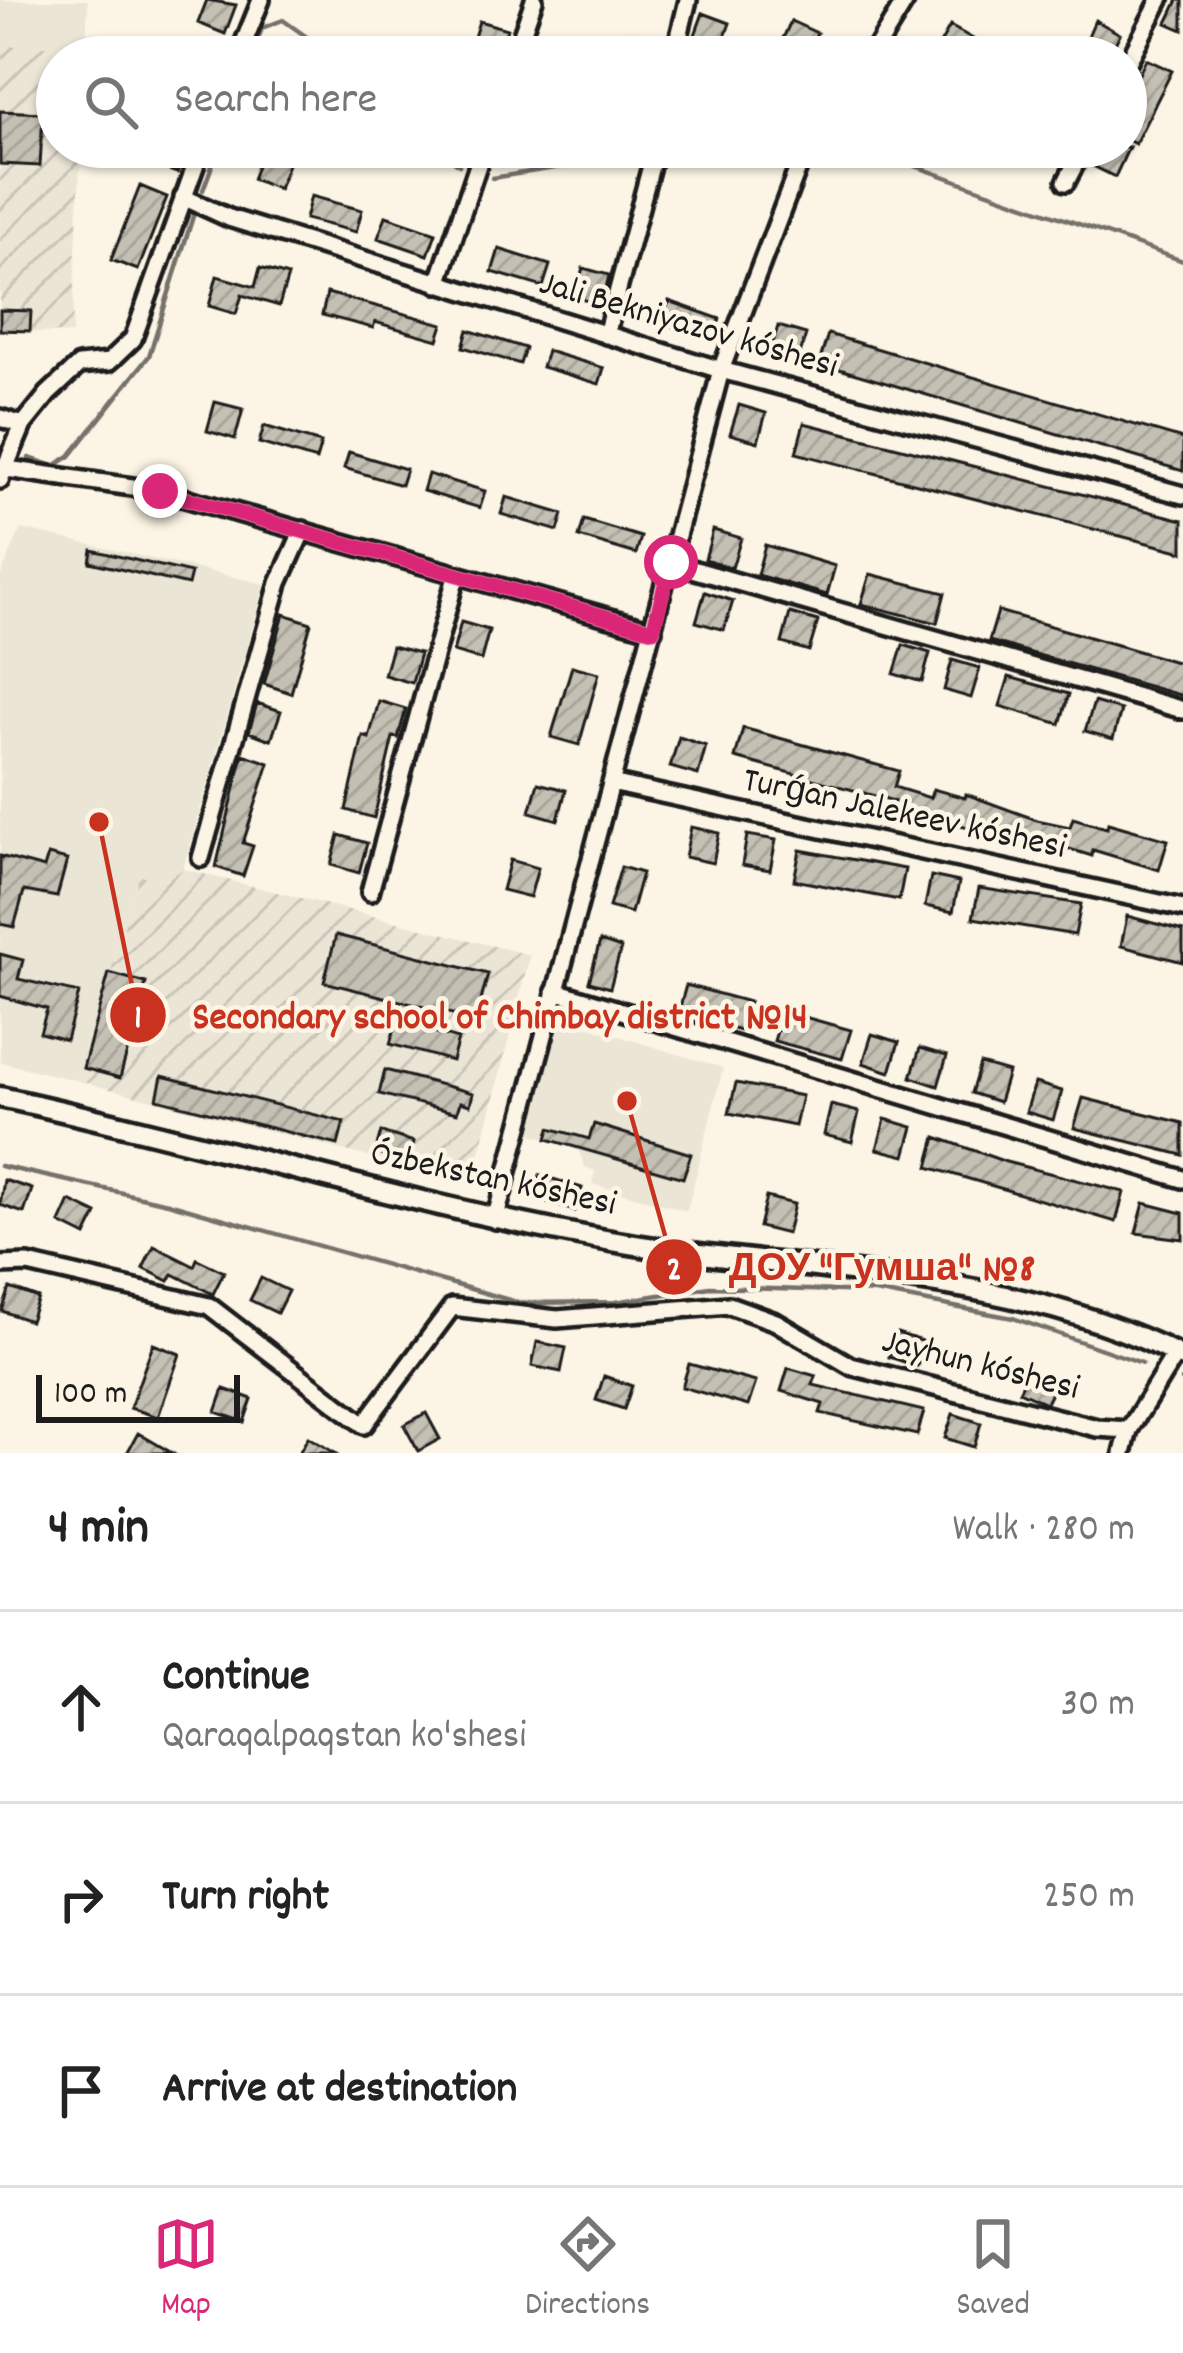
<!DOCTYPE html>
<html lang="en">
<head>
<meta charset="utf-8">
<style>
  :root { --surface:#fff; --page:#f6f6f6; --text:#222; --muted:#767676; --line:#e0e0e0; --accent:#db2777 }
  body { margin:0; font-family:Dekko,sans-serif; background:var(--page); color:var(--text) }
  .scale { position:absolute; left:36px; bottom:30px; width:204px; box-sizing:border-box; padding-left:12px; border:6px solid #1c1c1c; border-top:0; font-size:33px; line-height:42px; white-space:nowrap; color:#1c1c1c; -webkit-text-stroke:9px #fcf5e5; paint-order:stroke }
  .stop { position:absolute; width:36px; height:36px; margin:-27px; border:9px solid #db2777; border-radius:50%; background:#fff }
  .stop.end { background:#db2777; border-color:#fff; box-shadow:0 3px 12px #0008 }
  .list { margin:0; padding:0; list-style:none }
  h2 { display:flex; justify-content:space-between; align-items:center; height:156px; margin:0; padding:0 48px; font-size:51px }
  h2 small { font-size:39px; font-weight:400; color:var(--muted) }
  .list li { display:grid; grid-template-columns:78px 1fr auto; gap:36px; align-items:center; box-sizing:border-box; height:192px; padding:0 48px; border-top:3px solid var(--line) }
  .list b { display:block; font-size:45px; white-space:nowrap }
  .list p { margin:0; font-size:39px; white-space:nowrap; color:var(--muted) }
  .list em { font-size:39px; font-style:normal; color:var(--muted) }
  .icon { flex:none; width:66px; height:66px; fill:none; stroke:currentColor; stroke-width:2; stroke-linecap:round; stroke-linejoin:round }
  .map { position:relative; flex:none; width:1183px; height:1453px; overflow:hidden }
  .search { position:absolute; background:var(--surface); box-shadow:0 3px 9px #0004; left:36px; right:36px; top:36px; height:132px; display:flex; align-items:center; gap:30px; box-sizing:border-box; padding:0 42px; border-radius:66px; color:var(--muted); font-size:45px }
  .sheet { height:732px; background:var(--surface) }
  nav { display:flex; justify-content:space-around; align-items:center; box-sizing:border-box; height:168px; border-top:3px solid var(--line); background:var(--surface); font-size:33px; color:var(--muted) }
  nav a { display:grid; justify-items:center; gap:6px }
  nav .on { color:var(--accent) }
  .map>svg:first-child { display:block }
  .built { fill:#ebe5d6 }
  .industrial { fill:url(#industrial-furrows) }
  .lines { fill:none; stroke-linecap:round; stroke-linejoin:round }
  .stream { stroke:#75726c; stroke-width:4.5 }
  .building { fill:url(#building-hatch); stroke:#1c1c1c; stroke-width:3 }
  .minor-casing { stroke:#1c1c1c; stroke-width:24 }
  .tertiary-casing { stroke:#1c1c1c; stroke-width:27 }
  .minor { stroke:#fcf5e5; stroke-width:15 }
  .tertiary { stroke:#fcf5e5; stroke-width:18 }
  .route { stroke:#db2777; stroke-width:15 }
  .labels { text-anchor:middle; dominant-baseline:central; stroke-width:9; stroke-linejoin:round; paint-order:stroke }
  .street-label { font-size:36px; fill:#1c1c1c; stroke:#fcf5e5 }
  .leader { fill:none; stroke:#c8321e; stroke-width:4.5 }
  .callout-dot { fill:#c8321e; stroke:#fcf5e5; stroke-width:4.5 }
  .mark-label { font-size:36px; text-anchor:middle; font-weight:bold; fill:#fff }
  .callout-label { font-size:39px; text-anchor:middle; font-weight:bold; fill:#c8321e; stroke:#fcf5e5; stroke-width:9; stroke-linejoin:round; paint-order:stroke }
</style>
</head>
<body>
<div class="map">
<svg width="1183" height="1453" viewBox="0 0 1183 1453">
  <defs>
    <pattern id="industrial-furrows" width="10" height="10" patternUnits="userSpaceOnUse" patternTransform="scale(3)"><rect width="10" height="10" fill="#ebe5d6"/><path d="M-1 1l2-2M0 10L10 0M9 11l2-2" fill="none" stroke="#c9c4b7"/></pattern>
    <pattern id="building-hatch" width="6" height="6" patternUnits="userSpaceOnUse" patternTransform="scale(3)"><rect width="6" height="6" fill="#c4c0b3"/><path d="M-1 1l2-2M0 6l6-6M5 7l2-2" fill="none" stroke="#a8a499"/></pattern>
  </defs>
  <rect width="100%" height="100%" fill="#fcf5e5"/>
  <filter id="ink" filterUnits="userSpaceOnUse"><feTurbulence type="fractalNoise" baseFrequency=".00833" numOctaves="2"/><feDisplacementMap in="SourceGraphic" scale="24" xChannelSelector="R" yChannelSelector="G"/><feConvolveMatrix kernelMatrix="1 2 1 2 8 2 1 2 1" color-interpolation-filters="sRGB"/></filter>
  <g filter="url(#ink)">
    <path class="built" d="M0 0H88L86 46H0Z
      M21 529 265 584 183 869 163 881 139 876 79 1081 0 1062V577Z
      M560 1018 723 1068 687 1211 592 1184 595 1171 585 1167 577 1147 531 1134Z"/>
    <path class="industrial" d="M0 46H86V57H57V147H81L72 334 0 330Z
      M183 869 530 955 472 1184 79 1081 139 875 163 881Z"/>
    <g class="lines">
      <path class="stream" d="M252 57 262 28 283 20 335 57
        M437 147 459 165
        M816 148 898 160 1183 261
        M667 152 791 149
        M492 178 643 154
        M203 190 219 147
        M0 447 1 448
        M29 458 54 466 70 456 149 356 195 210
        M0 1166 168 1203 520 1303 615 1302 710 1287 875 1292 1013 1318 1142 1363
        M1182 1380H1183"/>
    </g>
    <path class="building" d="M207 0 236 5 225 34 198 23Z
      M1178 0H1183V30L1167 23Z
      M703 13 730 23 718 57H687Z
      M1095 20 1120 34 1108 57H1079Z
      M479 21 507 29 498 57 470 50Z
      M791 21 817 33 806 57 778 49Z
      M950 26 975 40 966 57 935 53Z
      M631 33 659 41 654 57H624Z
      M1146 59 1172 71 1135 144 1126 139V101Z
      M0 111 43 113 40 166 0 164Z
      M156 147H187L177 173 150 163Z
      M1097 147H1129L1115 177 1089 164Z
      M263 150 289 161 279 189 252 179Z
      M140 186 167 197 138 270 111 260Z
      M311 196 362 210 356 232 305 219Z
      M386 216 436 233 428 255 378 238Z
      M499 249 550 265 543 287 492 272Z
      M260 268 288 276 279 306 242 295 236 314 209 306 217 276 255 287Z
      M583 268 609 275 602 305 574 297Z
      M327 293 443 324 438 340 375 322 373 328 322 315Z
      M669 301 720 319 712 341 662 323Z
      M0 310 31 311 30 331 0 330Z
      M778 326 806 334 797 364 769 356Z
      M468 330 525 348 520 364 463 347Z
      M828 334 1183 439V471L819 363Z
      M547 351 604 368 599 384 542 367Z
      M215 402 243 409 235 439 207 431Z
      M739 405 766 413 758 442 730 434Z
      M804 423 1183 520V552L796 453Z
      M264 426 321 443 316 460 259 443Z
      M349 452 406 469 401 485 344 468Z
      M428 474 485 491 480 508 423 491Z
      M506 497 563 514 558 531 501 514Z
      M584 520 641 537 636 554 579 537Z
      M713 530 741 538 732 568 705 559Z
      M765 545 835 566 827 595 757 575Z
      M92 550 191 573 188 585 90 562Z
      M870 574 945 593 937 623 861 604Z
      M705 592 733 601 724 630 696 622Z
      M998 611 1183 664V696L989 641Z
      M790 613 818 621 809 651 782 643Z
      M284 614 311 623 291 693 264 684Z
      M461 622 489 630 481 660 453 652Z
      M903 645 930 653 922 682 894 674Z
      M392 646 420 653 412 683 384 675Z
      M952 660 980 668 971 698 944 690Z
      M572 666 599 673 579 745 551 737Z
      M1009 677 1069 694 1060 724 1000 706Z
      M379 701 406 709 398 738 393 737 374 818 346 810 363 736 369 738Z
      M1094 702 1121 710 1113 739 1085 731Z
      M257 703 281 711 271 740 249 732Z
      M743 728 899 771 894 787 930 798 933 789 965 798 966 794 1037 820 1070 827 1073 818 1107 828 1108 823 1168 840 1159 870 1093 850 1092 856 1060 846 1057 855 1021 847 953 822 952 826 920 817 917 826 889 818 894 801 735 758Z
      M679 737 706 746 698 775 670 767Z
      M243 754 269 763 243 843 253 846 243 876 216 867Z
      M538 783 566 790 558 820 530 812Z
      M691 827 719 833 713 863 685 857Z
      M339 835 367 843 359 873 331 865Z
      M747 835 776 840 770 870 742 865Z
      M800 850 905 869 899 900 794 880Z
      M48 855 67 860 57 897 24 891 14 927 0 924V856L44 868Z
      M510 860 538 868 530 897 502 890Z
      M621 867 642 873 631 913 609 907Z
      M931 876 959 882 953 912 925 906Z
      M979 888 1081 904 1075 935 973 918Z
      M1127 916 1183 931V962L1121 946Z
      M336 935 488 974 476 1020 324 982Z
      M600 941 621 948 610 988 589 982Z
      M0 954 23 960 18 979 79 993 66 1040 40 1033 47 1009 0 996Z
      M109 973 146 983 120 1078 83 1068Z
      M686 985 749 1002 740 1031 678 1014Z
      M783 1011 851 1030 842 1059 774 1041Z
      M397 1021 458 1039 452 1061 390 1044Z
      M872 1034 899 1042 890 1072 863 1063Z
      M920 1048 947 1056 938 1086 911 1077Z
      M980 1064 1008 1072 999 1102 971 1093Z
      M385 1070 473 1093 470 1105 460 1102 457 1113 379 1094Z
      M162 1076 344 1122 338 1145 157 1099Z
      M736 1083 802 1096 795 1126 729 1113Z
      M1035 1083 1062 1091 1053 1120 1026 1112Z
      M1083 1098 1183 1123V1155L1074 1128Z
      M831 1105 859 1112 852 1142 824 1135Z
      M885 1119 913 1127 905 1156 877 1149Z
      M594 1124 691 1154 683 1178 547 1139 550 1128 589 1139Z
      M381 1132 414 1142 408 1163 375 1153Z
      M936 1137 1006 1162 1124 1192 1116 1222 928 1167Z
      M540 1175 582 1188 575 1211 533 1199Z
      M4 1180 32 1189 24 1213 0 1205Z
      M766 1197 794 1204 787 1234 759 1227Z
      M70 1201 97 1214 86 1236 60 1223Z
      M1144 1203 1183 1213V1239L1136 1233Z
      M154 1246 194 1266 197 1259 224 1272 213 1294 173 1274 169 1281 143 1268Z
      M261 1278 288 1291 277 1313 250 1300Z
      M10 1288 38 1298 30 1321 2 1311Z
      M897 1333 925 1342 917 1366 889 1357Z
      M537 1342 566 1348 561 1372 532 1366Z
      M153 1344 180 1354 158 1417 130 1408Z
      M689 1364 756 1382 748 1406 682 1387Z
      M788 1368 816 1376 813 1385 924 1411 917 1435 820 1413 823 1404 781 1391Z
      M1030 1369 1056 1383 1046 1403 1019 1391Z
      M604 1376 632 1386 624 1409 596 1400Z
      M224 1389 252 1399 244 1422 216 1412Z
      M426 1413 440 1439 418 1451 404 1425Z
      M953 1414 981 1423 974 1447 945 1438Z
      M138 1433 172 1453H127Z
      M308 1437 335 1453H299Z"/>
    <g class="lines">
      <g class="minor-casing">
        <path id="minor" d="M238 57 261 0
          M514 57 534 0
          M674 57 688 0
          M871 57 906 0
          M1126 66 1160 0
          M1066 182 1084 147
          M183 197 229 218 721 370 1183 495
          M438 284 484 147
          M606 335 656 147
          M0 418 23 425
          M7 469 160 491 653 630
          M0 480 23 425 48 394 79 365 109 362 133 339 202 147
          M671 563 1183 710
          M611 783 1183 908
          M201 858 279 583 303 530
          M370 892 456 577
          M555 991 1183 1179
          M495 1220 721 370 806 147
          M0 1265 28 1264 209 1306 364 1425 452 1307 557 1319 729 1305 776 1322 851 1366 1097 1428 1129 1430
          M1123 1453 1129 1430 1176 1353"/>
      </g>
      <g class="tertiary-casing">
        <path id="tertiary" d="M0 1097C201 1140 397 1202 600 1239 797 1275 999 1265 1183 1357"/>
      </g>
      <use href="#minor" class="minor"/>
      <use href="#tertiary" class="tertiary"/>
    </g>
  </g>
  <g class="lines" filter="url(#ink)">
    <path class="route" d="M160 491 653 630 671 562"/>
  </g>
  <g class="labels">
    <g class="street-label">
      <text transform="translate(688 327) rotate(16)">Jali Bekniyazov kóshesi</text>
      <text transform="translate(904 816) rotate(12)">Turǵan Jalekeev kóshesi</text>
      <text transform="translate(493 1181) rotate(12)">Ózbekstan kóshesi</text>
      <text transform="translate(980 1367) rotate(14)">Jayhun kóshesi</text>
    </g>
  </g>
  <path class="leader" d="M99 822L138 1015M627 1101L674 1267"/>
  <g class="callout-dot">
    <circle cx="99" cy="822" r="12"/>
    <circle cx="627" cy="1101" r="12"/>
    <circle cx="138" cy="1015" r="30"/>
    <circle cx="674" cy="1267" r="30"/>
  </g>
  <g class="mark-label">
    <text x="138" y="1027">1</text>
    <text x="674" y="1279">2</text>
  </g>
  <g class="callout-label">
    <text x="500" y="1028">Secondary school of Chimbay district №14</text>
    <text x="882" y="1280">ДОУ "Гумша" №8</text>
  </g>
</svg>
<div class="scale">100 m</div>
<div class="stop" style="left:671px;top:562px"></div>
<div class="stop end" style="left:160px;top:491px"></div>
<div class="search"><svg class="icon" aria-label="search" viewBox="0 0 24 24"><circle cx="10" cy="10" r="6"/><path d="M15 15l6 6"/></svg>Search here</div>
</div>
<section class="sheet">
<h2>4 min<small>Walk · 280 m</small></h2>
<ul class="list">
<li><svg class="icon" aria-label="ahead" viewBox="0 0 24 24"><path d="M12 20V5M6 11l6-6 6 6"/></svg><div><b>Continue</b><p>Qaraqalpaqstan ko'shesi</p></div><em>30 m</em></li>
<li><svg class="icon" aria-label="right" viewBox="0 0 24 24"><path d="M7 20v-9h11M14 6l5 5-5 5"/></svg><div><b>Turn right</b></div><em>250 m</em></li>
<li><svg class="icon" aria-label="arrive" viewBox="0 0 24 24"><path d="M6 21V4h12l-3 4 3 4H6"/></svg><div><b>Arrive at destination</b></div></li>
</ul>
</section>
<nav>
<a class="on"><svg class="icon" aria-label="map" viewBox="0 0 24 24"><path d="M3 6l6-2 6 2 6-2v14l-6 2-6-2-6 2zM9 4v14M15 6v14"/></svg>Map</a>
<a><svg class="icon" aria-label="directions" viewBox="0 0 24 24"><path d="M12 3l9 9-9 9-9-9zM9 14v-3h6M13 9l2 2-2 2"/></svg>Directions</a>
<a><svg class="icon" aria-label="saved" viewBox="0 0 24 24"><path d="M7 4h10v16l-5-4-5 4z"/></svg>Saved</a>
</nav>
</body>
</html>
